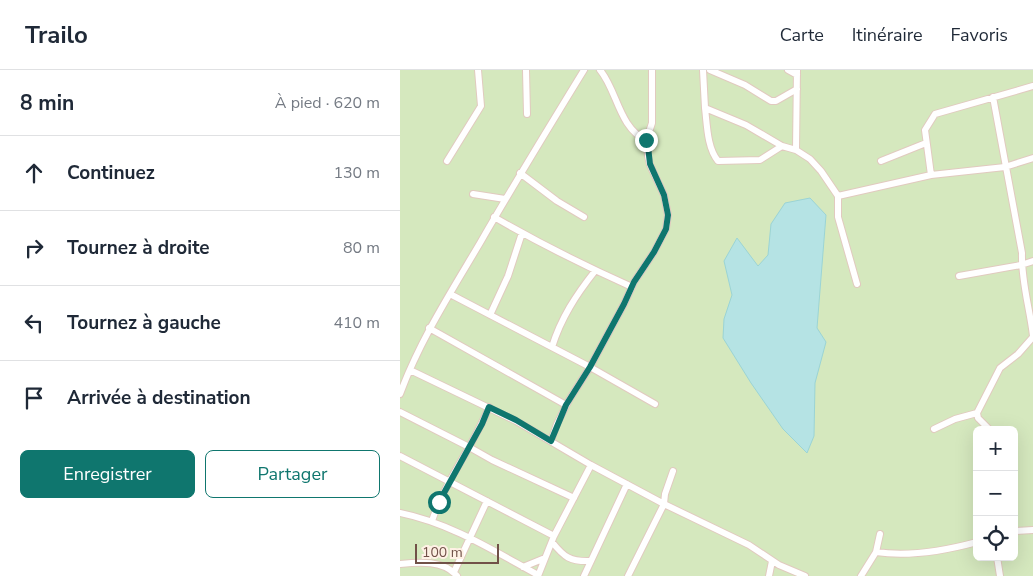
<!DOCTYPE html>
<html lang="fr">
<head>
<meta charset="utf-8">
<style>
  :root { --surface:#fff; --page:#f6f6f7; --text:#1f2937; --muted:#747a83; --line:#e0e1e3; --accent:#0f766e }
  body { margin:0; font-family:"Nunito Sans",sans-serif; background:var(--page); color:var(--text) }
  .controls { position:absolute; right:15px; bottom:15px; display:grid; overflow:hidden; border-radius:8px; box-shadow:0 5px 20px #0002 }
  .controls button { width:45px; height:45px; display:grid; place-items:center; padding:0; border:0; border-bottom:1px solid var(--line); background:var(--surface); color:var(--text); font:25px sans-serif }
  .scale { position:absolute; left:15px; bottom:12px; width:84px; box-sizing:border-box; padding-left:5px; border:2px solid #715148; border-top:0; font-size:14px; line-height:18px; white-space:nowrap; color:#715148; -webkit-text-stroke:4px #fff1e5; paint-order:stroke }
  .stop { position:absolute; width:15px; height:15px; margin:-11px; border:4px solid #0f766e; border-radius:50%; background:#fff }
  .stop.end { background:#0f766e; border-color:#fff; box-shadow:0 1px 5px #0008 }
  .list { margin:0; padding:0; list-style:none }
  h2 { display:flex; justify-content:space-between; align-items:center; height:65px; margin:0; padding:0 20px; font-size:21px }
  h2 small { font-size:16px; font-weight:400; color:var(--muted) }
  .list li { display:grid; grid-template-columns:32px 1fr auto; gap:15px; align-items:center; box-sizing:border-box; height:75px; padding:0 20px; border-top:1px solid var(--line) }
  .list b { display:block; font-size:19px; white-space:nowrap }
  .list em { font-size:16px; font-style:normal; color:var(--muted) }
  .actions { display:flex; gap:10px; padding:15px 20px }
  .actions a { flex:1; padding:11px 0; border:1px solid var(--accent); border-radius:8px; text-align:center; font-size:18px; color:var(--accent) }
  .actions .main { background:var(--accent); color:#fff }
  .icon { flex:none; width:28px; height:28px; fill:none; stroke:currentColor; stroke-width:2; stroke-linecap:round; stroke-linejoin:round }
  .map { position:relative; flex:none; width:633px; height:506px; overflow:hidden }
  header { display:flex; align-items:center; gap:30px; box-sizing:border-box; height:70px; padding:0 25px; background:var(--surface); border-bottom:1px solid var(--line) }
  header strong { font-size:24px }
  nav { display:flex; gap:28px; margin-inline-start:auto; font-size:18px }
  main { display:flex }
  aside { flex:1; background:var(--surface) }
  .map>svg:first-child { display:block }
  .green { fill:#d5e8be; fill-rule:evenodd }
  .water { fill:#b5e3e4; stroke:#9bd4d5 }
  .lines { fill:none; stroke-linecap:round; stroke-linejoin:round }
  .street-casing { stroke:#e1cabf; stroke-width:8 }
  .street { stroke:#fff; stroke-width:6 }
  .route { stroke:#0f766e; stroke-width:6 }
</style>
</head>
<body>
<header>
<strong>Trailo</strong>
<nav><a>Carte</a><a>Itinéraire</a><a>Favoris</a></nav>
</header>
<main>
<aside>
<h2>8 min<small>À pied · 620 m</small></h2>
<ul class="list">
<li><svg class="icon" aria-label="ahead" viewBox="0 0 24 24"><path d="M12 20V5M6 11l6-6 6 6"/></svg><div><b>Continuez</b></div><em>130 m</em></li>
<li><svg class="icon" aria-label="right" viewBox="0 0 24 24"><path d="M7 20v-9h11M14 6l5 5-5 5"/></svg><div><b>Tournez à droite</b></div><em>80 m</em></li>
<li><svg class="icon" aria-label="left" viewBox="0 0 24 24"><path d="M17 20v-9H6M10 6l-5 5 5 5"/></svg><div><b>Tournez à gauche</b></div><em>410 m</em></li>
<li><svg class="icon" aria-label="arrive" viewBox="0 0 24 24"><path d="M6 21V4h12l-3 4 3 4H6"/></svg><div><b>Arrivée à destination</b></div></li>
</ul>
<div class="actions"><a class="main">Enregistrer</a><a>Partager</a></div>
</aside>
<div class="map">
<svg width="633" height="506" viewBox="0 0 633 506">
  <rect width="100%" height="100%" fill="#fbeddf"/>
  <path class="green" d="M0 0H633V506H0ZM577 360H614V487H577Z"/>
  <path class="water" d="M410 128 426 145 417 258 426 272 415 313 414 366 407 383 383 359 351 313 323 268 324 249 332 225 324 191 337 168 358 196 368 185 371 154 385 133Z"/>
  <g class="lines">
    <g class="street-casing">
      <path id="street" d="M126 0 127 44
        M200 0C217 20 219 58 246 70L247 68
        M303 0 305 38 346 55 382 76 396 80 410 89 421 101 438 126V147L457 214
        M310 0 345 15 371 31H376L397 19
        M388 0 397 5
        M593 27 622 183C621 211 630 239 633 266
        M305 38C307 54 307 78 318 91L360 90 382 76
        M396 80 397 0
        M47 91 81 36 78 0
        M481 91 526 73
        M120 103 157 131 184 147
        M531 105 525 60 535 44 633 16
        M73 124 105 129
        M438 126 531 105 605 97 633 88
        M94 147C139 173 185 196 232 217
        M559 206 621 195 633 191
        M50 224 190 297 255 334
        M90 245 108 206 122 163
        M29 258 166 335
        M152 277C161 248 176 225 195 201
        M10 300 116 351 191 395 264 434 349 475 379 495 405 506
        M0 324C20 270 51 222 80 173 114 114 149 57 184 0
        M0 342 69 377 92 390 174 428
        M534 359 555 349 577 343
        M590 360 578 348 577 343 600 298 618 284 633 267
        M151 371 157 354 169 330 190 297 224 234 234 212 254 182 266 159 268 145 264 125 250 95 248 86 247 68 252 53V0
        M0 386 154 466
        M0 443C50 453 94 481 138 505
        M32 451C45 411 73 377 89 337
        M614 461 633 460
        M152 472C164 487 170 492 191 491
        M476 482C509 487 544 481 577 472
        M597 487 600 506
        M0 494C19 492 44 490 57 506
        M123 497 145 488
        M54 502 87 431
        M138 506 154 466 191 395
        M184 506 227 414
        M228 506 264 434 265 424 273 401
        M369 506 372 491
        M461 506 476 482 480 464"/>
    </g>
    <use href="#street" class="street"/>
  </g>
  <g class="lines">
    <path class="route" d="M39 432 82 354 89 337 116 350 151 371 166 335 190 297 224 234 234 212 254 182 266 159 268 145 264 125 250 94 247 68 246 70"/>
  </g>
</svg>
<div class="controls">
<button>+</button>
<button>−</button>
<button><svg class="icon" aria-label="locate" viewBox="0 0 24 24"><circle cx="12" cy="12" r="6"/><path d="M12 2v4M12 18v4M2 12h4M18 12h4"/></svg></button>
</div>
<div class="scale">100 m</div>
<div class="stop" style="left:39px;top:432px"></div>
<div class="stop end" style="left:246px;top:70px"></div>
</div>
</main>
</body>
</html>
